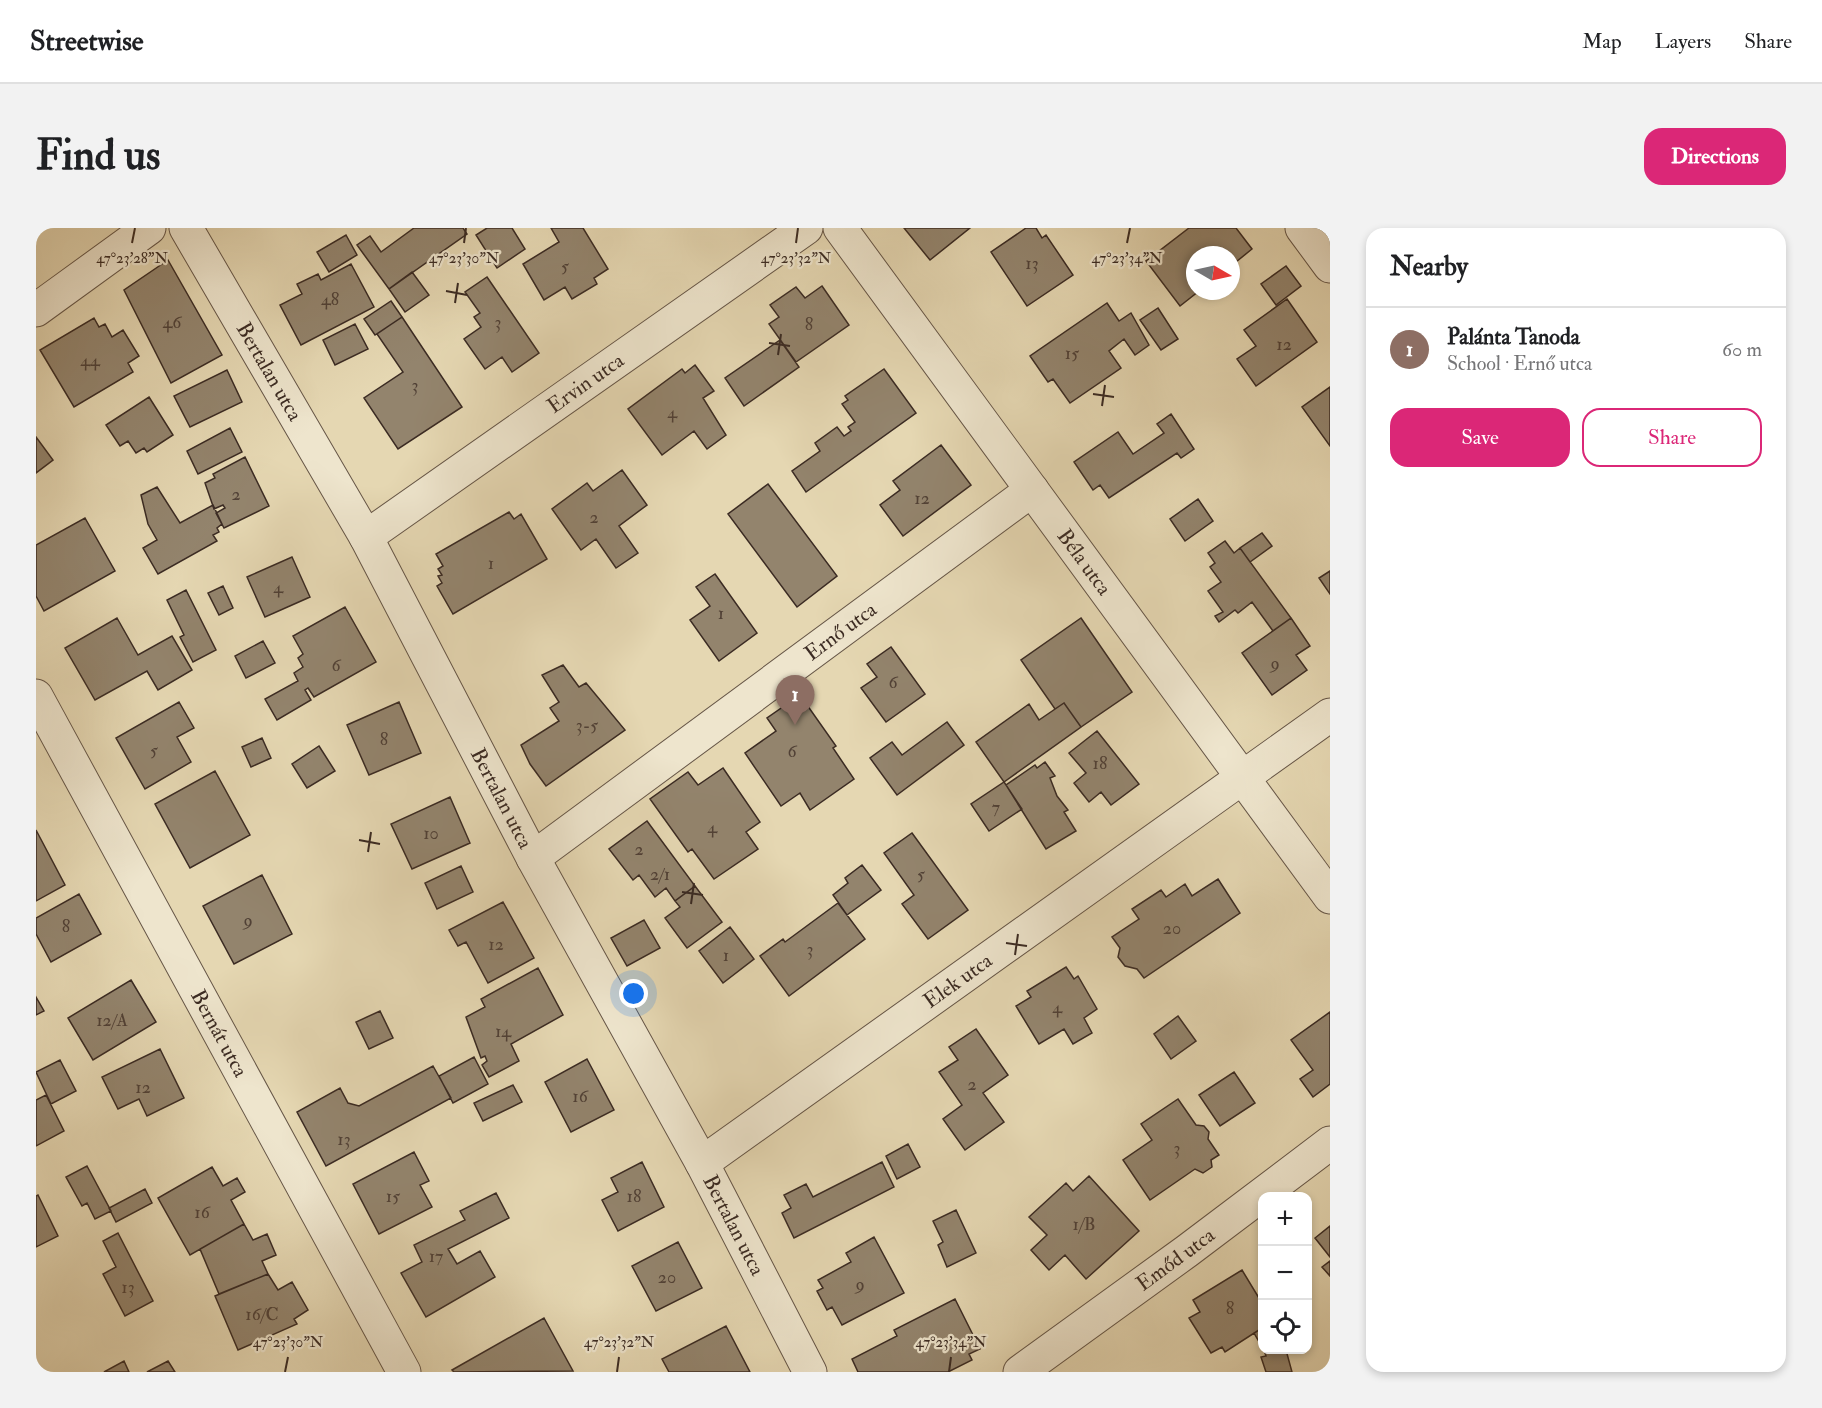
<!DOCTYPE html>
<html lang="en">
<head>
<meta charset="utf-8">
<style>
  :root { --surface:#fff; --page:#f2f2f2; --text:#202124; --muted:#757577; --line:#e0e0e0; --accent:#db2777 }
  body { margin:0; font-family:"IM FELL Double Pica",serif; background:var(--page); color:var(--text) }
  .controls { position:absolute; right:18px; bottom:18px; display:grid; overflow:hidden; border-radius:12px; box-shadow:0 3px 9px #0003 }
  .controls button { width:54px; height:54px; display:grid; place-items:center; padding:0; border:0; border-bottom:2px solid var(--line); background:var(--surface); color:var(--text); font:30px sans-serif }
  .compass { position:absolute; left:1150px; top:18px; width:54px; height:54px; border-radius:50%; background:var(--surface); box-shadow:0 3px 9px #0003; rotate:99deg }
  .you { position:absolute; left:598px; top:766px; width:21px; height:21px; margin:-15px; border:4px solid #fff; border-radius:50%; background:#1a73e8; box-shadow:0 0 0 9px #1a73e833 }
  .badge { display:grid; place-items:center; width:39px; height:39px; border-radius:50%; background:var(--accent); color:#fff; font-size:20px; font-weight:700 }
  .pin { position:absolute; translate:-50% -50px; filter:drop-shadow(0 2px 3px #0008) }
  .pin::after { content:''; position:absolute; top:32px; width:21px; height:18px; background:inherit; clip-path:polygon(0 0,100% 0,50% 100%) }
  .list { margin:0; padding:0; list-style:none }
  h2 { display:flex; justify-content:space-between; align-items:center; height:78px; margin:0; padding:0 24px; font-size:26px }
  h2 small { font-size:20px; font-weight:400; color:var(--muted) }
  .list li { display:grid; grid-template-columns:39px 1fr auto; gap:18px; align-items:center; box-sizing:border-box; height:84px; padding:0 24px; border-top:2px solid var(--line) }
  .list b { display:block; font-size:22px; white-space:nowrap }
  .list p { margin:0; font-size:20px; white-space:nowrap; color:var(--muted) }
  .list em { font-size:20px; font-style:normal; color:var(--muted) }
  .actions { display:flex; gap:12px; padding:18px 24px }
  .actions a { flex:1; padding:14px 0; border:2px solid var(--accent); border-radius:18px; text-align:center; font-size:21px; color:var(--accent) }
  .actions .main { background:var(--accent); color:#fff }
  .icon { flex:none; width:33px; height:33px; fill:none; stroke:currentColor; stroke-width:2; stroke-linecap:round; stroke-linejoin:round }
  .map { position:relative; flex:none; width:1294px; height:1144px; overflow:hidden; border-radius:18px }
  header { display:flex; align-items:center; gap:36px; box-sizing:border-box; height:84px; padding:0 30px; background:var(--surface); border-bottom:2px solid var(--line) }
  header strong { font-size:28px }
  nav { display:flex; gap:33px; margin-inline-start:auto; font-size:21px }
  .intro { display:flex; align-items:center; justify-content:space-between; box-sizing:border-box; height:144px; padding:0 36px }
  h1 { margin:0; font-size:42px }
  .button { padding:15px 27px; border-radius:18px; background:var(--accent); color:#fff; font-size:21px; font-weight:700 }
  main { display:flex; gap:36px; padding:0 36px }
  aside { flex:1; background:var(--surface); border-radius:18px; box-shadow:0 3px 9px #0003 }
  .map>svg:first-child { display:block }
  .building { fill:#93846d; stroke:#3b2b23; stroke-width:1.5 }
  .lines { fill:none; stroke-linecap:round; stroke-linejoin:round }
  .minor-casing { stroke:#665647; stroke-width:35 }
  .minor { stroke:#eee5cd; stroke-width:33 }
  .ticks { fill:none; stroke:#3b2b23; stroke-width:2 }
  .labels { text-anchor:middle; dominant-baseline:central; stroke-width:4.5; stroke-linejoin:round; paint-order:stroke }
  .number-label { font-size:18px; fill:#514136 }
  .street-label { font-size:21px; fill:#3b2b23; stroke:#eee5cd }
  .ticks-label { font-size:15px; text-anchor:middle; fill:#3b2b23; stroke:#eee5cd; stroke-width:4.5; stroke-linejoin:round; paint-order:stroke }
</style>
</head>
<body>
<header>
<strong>Streetwise</strong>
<nav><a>Map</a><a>Layers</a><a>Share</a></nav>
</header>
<div class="intro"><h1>Find us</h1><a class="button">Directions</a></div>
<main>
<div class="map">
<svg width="1294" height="1144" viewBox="0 0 1294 1144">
  <rect width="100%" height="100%" fill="#e5d7b2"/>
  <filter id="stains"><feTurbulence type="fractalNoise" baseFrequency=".00333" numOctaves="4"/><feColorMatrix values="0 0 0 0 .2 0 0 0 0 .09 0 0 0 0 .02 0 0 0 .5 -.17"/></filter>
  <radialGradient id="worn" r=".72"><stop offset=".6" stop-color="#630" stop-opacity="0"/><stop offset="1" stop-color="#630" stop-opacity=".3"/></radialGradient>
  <path class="building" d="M378 0H427L431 6 353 61 321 17 334 8 345 24Z
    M451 0H476L489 21 461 40 440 7Z
    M515 0H547L572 41 558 50 561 56 536 71 529 59 508 72 487 36 523 14Z
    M868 0H934L894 32Z
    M990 0H1000L1006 10 1010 7 1037 47 991 78 955 24Z
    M1153 0H1200L1216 21 1195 38V27H1159V63H1163L1144 78 1110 33Z
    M310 7 321 27 293 44 281 24Z
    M132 32 186 127 135 155 88 62Z
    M315 36 338 79 265 117 244 77 266 66 261 56 282 46 285 52Z
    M1250 38 1265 58 1240 77 1225 56Z
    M376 44 393 67 369 84 353 61Z
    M451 49 503 125 476 144 466 129 449 141 428 111 445 99 438 89 444 85 429 64Z
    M786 58 813 97 760 134 733 96 743 89 734 77 760 59 769 70Z
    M1251 71 1281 114 1220 158 1201 131 1220 118 1208 102Z
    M355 73 366 89 339 107 328 91Z
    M1071 75 1083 93 1095 85 1113 117 1099 127 1088 111 1073 123 1085 140 1034 175 1017 151 1012 154 994 128Z
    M1122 80 1142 111 1125 122 1104 92Z
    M366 89 426 179 362 221 328 170 367 144 341 106Z
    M58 90 63 99 69 96 76 109 87 102 103 128 92 135 97 144 38 179 4 122Z
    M319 96 332 121 299 137 287 112Z
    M744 112 763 139 708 178 689 150Z
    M659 137 678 163 667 170 690 207 671 221 658 203 626 227 592 181 646 141 649 145Z
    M848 141 880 185 770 264 756 243 784 223 779 215 801 199 808 208 815 203 812 199 819 194 806 176 812 172 809 168Z
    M191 142 206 174 154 199 138 168Z
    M1294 159V218L1266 179Z
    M113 169 137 207 111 224 108 220 100 225 92 213 84 218 70 197Z
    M1135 186 1158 221 1145 230 1141 225 1073 270 1064 257 1057 262 1038 234 1082 204 1097 226 1128 205 1121 196Z
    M194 200 206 224 162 246 151 223Z
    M0 209 17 232 0 245Z
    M905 217 935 257 867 308 844 277 864 262 857 253Z
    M209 229 233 278 188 300 180 285 189 280 187 277 178 281 169 255 179 250 177 246Z
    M586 242 611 277 583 298 602 325 580 340 560 311 545 322 516 281 551 255 557 263Z
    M732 256 801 348 761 379 692 286Z
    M121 259 144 295 177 277 186 296 181 300 183 304 177 307 181 313 122 346 107 320 121 312 112 296 105 267Z
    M1162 271 1177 293 1149 313 1134 291Z
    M473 284 478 291 485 286 511 331 417 386 401 358 406 355 402 348 406 347 402 341 407 338 400 326Z
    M49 290 79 343 8 383 0 368V317Z
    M1226 305 1236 318 1214 334 1204 320Z
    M1189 313 1198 325 1204 320 1255 390 1237 403 1216 374 1202 385 1199 382 1183 394 1179 388 1187 384 1172 363 1185 354 1174 339 1179 335 1172 325Z
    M256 329 274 369 229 389 211 349Z
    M1294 343V366L1283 350Z
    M679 346 721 405 683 433 654 392 674 378 660 359Z
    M187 358 197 380 183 387 172 365Z
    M150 362 180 422 157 434 144 409 148 407 131 372Z
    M309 379 340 434 278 469 272 460 269 462 275 472 241 492 229 471 262 453 258 445 267 439 262 430 267 426 257 408Z
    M81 390 102 427 136 408 156 442 122 462 111 443 59 472 29 420Z
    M1045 390 1096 464 1045 499 1028 475 1019 481 985 432Z
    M1255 390 1274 418 1260 427 1271 442 1236 467 1206 425Z
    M227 413 239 435 210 450 199 428Z
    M855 419 889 466 850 494 825 460 841 449 831 436Z
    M527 437 543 459 550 455 589 502 510 558 494 536 485 517 523 493 514 480 523 474 506 447Z
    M764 467 800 518 797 520 818 551 774 582 764 565 745 578 709 525 740 503 731 490Z
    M143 474 158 500 141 509 155 534 109 561 80 510Z
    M363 474 385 525 333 547 311 497Z
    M1028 475 1045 499 968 554 940 514 993 476 1003 492Z
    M911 494 928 517 861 567 834 530 856 514 866 527Z
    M1061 503 1103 556 1075 577 1065 564 1053 574 1038 555 1050 545 1033 525Z
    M226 510 235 530 215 539 206 519Z
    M283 518 299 543 271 560 256 536Z
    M1009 534 1019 548 1014 550 1021 568 1032 582 1028 584 1040 603 1010 621 970 557 999 537 1001 540Z
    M687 540 724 594 710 604 722 621 678 651 656 621 652 624 614 571 652 544 662 557Z
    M179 543 214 607 154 640 119 576Z
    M968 554 986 581 953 603 935 576Z
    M414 569 434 615 376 641 355 596Z
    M611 593 659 658 639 673 630 660 619 669 603 647 597 652 573 621Z
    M0 602 29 657 0 673Z
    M876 605 932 682 892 711 866 676 878 667 848 625Z
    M826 637 845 662 811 687 797 667 812 655 809 650Z
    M425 638 437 664 401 681 389 655Z
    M226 647 256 706 198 736 167 678Z
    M1182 651 1204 685 1108 750 1101 741 1089 738 1082 729 1084 720 1076 709 1103 691 1096 681 1125 662 1130 669 1149 656 1156 668Z
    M659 658 686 694 651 720 629 690 644 679 639 673Z
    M43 666 65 706 15 734 0 706V690Z
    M467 674 498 730 452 755 430 714 422 718 413 702Z
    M802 675 829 711 753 768 724 728 747 711 749 714Z
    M608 692 624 720 591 738 575 710Z
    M694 699 718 731 687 755 663 723Z
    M1030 739 1038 751 1042 748 1061 781 1048 790 1056 805 1037 816 1028 801 1003 816 980 778 995 769 991 763Z
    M502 740 527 787 475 816 483 833 453 849 446 837 451 833 449 828 445 830 430 789 449 779 445 771Z
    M95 752 120 794 57 832 32 790Z
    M0 769 8 783 0 787Z
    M344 783 357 810 333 821 320 794Z
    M1294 784V856L1277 869 1264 851 1277 842 1255 812Z
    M1142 788 1160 813 1135 831 1118 806Z
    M940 801 972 847 947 865 968 894 929 922 907 891 926 877 903 844 922 832 913 819Z
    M124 821 148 870 111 888 103 871 82 881 66 849Z
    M438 829 452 856 417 875 403 848Z
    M551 831 578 882 535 904 509 854Z
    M24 832 40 863 15 876 0 844Z
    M397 838 415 870 290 938 261 884 304 860 312 875 323 878Z
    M1198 844 1219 875 1184 898 1163 867Z
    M477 857 486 874 447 893 438 875Z
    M10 867 28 903 0 918V872Z
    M1142 871 1160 897 1168 898 1173 904 1172 911 1183 927 1175 932 1176 939 1167 945 1159 941 1114 972 1087 932 1116 912 1105 896Z
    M872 916 884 939 861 951 850 928Z
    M378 924 393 953 384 957 396 979 343 1006 317 956Z
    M606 934 628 979 582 1003 566 972 582 964 575 950Z
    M846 934 858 959 758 1010 746 985 755 980 748 967 770 956 777 969Z
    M51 938 75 983 59 991 51 975 46 978 30 949Z
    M176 939 187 958 201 950 209 964 195 972 208 996 154 1027 122 970Z
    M1053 948 1103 1003 1050 1051 1029 1027 1013 1042 995 1022 1011 1007 993 989 1030 955 1037 963Z
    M109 961 116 975 80 994 73 980Z
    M460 965 473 990 412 1021 421 1036 444 1023 459 1049 390 1089 365 1045 386 1034 378 1017 429 992 424 983Z
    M2 967 22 1008 0 1019V968Z
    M920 982 940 1025 911 1039 902 1017 907 1014 897 993Z
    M208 996 217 1012 231 1006 240 1027 226 1033 232 1046 183 1066 164 1021Z
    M1294 998V1029L1279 1010Z
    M82 1005 117 1073 89 1088 67 1046 80 1039 67 1013Z
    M838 1009 868 1065 806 1097 796 1079 791 1082 781 1063 787 1060 782 1052 815 1034 810 1025Z
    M642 1014 666 1060 620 1083 596 1038Z
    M1294 1033V1048L1286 1039Z
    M1206 1042 1226 1075V1100L1189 1124 1186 1119 1175 1125 1153 1090 1164 1084 1157 1072Z
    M232 1046 242 1062 256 1054 272 1082 258 1091 261 1096 202 1122 179 1068Z
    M919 1071 944 1121 933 1126 936 1132 912 1144H822L816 1131 861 1108 858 1102Z
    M508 1090 537 1143 418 1144 416 1142Z
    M690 1098 714 1144H633L626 1131Z
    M1226 1100V1119L1218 1105Z
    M1228 1122H1250L1256 1144H1230L1225 1129 1230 1128Z
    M88 1133 93 1144H68Z
    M132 1133 139 1144H111Z"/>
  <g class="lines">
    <g class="minor-casing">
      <g id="minor">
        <path id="s1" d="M150 0 330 309 497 630 666 935 774 1144"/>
        <path id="s2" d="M804 0 1294 669"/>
        <path d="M1266 0 1294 38"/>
        <path d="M0 82 113 0"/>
        <path id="s3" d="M330 309 770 0"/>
        <path id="s4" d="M0 468 368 1144"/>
        <path id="s5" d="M497 630 996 262"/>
        <path id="s6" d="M666 935 1294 487"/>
        <path id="s7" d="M984 1144 1151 1023 1294 915"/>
      </g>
    </g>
    <use href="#minor" class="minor"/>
  </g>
  <path class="ticks" d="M96 15 99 0M428 15 430 0M760 15 762 0M1091 15 1094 0M410 63 431 67M419 75 422 55M733 115 754 118M742 127 745 106M1057 166 1078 169M1066 178 1069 157M323 612 344 616M332 624 335 604M646 664 667 667M655 676 658 655M970 715 991 718M979 727 982 706M249 1144 252 1129M581 1144 583 1129M913 1144 915 1129"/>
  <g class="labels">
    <g class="number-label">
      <text x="996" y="35">13</text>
      <text x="529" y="38">5</text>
      <text x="294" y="71">48</text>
      <text x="136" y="94">46</text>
      <text x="462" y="94">3</text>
      <text x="773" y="96">8</text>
      <text x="1248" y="116">12</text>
      <text x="1036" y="125">15</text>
      <text x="54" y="132">44</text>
      <text x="379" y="157">3</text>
      <text x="636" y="184">4</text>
      <text x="200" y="266">2</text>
      <text x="886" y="270">12</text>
      <text x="558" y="289">2</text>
      <text x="455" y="335">1</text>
      <text x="242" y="359">4</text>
      <text x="685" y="385">1</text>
      <text x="1239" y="435">9</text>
      <text x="300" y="437">6</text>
      <text x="857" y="454">6</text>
      <text x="551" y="497">3-5</text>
      <text x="348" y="511">8</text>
      <text x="118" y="522">5</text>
      <text x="756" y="523">6</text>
      <text x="1064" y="535">18</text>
      <text x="960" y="579">7</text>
      <text x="676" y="599">4</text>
      <text x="395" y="605">10</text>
      <text x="603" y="621">2</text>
      <text x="624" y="646">2/1</text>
      <text x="885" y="646">5</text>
      <text x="212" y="692">9</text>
      <text x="30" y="698">8</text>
      <text x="1136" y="700">20</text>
      <text x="460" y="716">12</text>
      <text x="774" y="721">3</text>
      <text x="690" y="727">1</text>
      <text x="1021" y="779">4</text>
      <text x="76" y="792">12/A</text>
      <text x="467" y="803">14</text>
      <text x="936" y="856">2</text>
      <text x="107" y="859">12</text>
      <text x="544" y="868">16</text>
      <text x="308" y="911">13</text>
      <text x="1141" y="920">3</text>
      <text x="357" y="968">15</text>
      <text x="598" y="968">18</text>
      <text x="166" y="984">16</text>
      <text x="1048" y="996">1/B</text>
      <text x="400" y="1028">17</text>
      <text x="631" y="1049">20</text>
      <text x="824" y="1056">9</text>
      <text x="92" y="1059">13</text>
      <text x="1194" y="1080">8</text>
      <text x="226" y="1086">16/C</text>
    </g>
    <g class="street-label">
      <text stroke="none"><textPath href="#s1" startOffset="166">Bertalan utca</textPath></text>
      <text stroke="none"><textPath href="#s3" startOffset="268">Ervin utca</textPath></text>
      <text stroke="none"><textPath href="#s2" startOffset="414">Béla utca</textPath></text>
      <text stroke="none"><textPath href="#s5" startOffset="382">Ernő utca</textPath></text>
      <text stroke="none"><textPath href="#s1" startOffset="652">Bertalan utca</textPath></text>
      <text stroke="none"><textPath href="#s6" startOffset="314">Elek utca</textPath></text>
      <text stroke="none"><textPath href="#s4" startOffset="384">Bernát utca</textPath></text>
      <text stroke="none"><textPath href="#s1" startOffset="1138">Bertalan utca</textPath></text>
      <text stroke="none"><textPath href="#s7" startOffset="192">Emőd utca</textPath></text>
    </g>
  </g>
  <g class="ticks-label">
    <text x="96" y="35">47°23'28"N</text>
    <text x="428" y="35">47°23'30"N</text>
    <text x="760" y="35">47°23'32"N</text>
    <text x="1091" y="35">47°23'34"N</text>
    <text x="252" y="1119">47°23'30"N</text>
    <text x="583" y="1119">47°23'32"N</text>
    <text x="915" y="1119">47°23'34"N</text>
  </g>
  <rect width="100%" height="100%" filter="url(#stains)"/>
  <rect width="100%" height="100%" fill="url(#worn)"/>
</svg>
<div class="controls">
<button>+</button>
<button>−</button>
<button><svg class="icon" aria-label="locate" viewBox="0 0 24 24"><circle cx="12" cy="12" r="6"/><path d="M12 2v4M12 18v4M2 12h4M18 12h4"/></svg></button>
</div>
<svg class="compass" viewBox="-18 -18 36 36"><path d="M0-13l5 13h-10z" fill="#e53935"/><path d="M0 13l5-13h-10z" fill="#757577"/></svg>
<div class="you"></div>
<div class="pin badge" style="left:759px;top:497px;background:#8d6e63">1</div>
</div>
<aside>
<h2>Nearby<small></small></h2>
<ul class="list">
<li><span class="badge" style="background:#8d6e63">1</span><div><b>Palánta Tanoda</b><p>School · Ernő utca</p></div><em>60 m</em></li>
</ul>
<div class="actions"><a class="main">Save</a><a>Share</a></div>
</aside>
</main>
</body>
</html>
